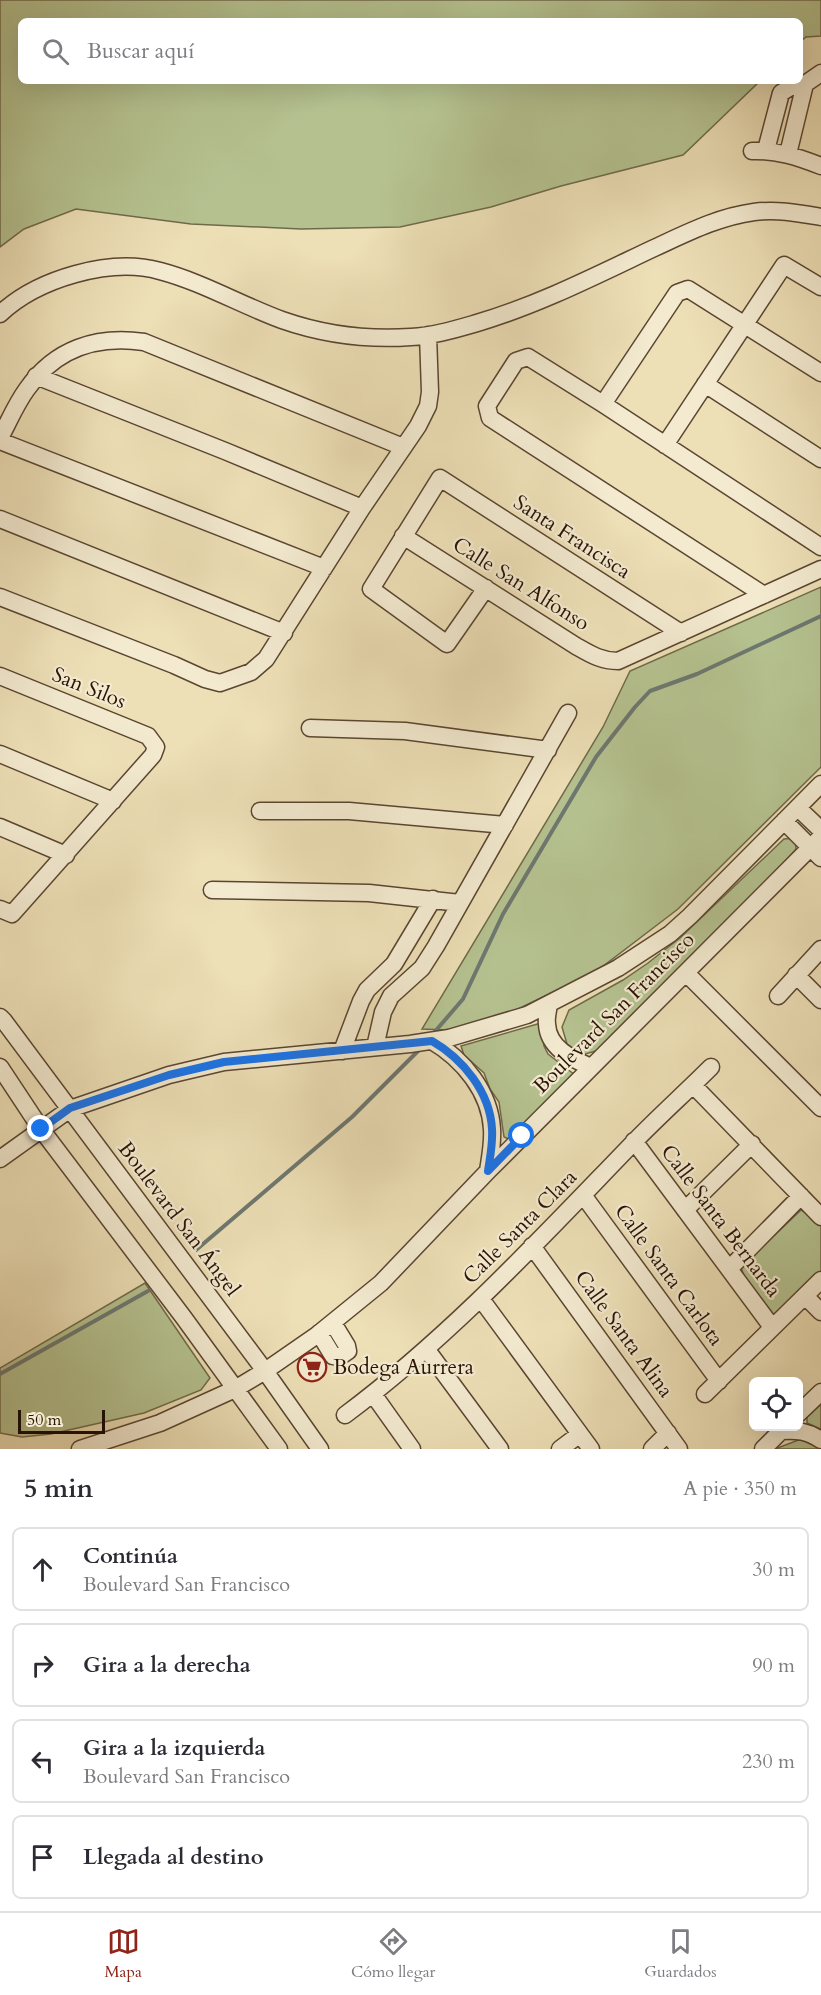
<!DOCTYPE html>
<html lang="es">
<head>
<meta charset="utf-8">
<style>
  :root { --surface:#fff; --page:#f2f2f3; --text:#2b2b33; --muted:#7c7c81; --line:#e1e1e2; --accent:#8f2418 }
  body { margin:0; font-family:Cardo,serif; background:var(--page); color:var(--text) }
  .controls { position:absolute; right:18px; bottom:18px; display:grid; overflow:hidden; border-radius:9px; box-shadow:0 6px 24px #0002 }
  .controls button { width:54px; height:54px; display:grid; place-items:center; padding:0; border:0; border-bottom:2px solid var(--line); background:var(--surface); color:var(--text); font:30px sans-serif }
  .scale { position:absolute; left:18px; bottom:15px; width:87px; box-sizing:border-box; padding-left:6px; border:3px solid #291305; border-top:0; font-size:16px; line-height:21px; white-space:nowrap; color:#291305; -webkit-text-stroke:4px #f3ead0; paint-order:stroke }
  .stop { position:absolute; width:18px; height:18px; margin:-14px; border:4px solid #1a73e8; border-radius:50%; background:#fff }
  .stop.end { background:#1a73e8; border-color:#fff; box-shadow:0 2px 6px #0008 }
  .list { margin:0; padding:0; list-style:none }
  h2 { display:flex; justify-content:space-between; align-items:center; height:78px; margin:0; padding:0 24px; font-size:26px }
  h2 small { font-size:20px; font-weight:400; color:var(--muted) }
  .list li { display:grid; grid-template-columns:39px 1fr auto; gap:18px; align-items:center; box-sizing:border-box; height:84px; margin:0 12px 12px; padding:0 12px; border:2px solid var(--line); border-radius:9px }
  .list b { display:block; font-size:22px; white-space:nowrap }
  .list p { margin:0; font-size:20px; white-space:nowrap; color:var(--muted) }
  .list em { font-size:20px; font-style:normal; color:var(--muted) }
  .icon { flex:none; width:33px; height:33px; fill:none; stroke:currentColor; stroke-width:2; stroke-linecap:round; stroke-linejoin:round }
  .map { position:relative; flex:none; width:821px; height:1449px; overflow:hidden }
  .search { position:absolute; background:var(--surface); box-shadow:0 6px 24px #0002; left:18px; right:18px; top:18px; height:66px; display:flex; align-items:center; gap:15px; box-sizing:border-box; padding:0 21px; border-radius:9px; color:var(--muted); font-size:22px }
  .sheet { height:462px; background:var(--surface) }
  nav { display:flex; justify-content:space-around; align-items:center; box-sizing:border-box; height:84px; border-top:2px solid var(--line); background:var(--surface); font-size:16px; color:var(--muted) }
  nav a { display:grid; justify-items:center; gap:3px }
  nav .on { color:var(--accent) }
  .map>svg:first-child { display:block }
  .green { fill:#b5c290; stroke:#6f6a4a; stroke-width:1.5 }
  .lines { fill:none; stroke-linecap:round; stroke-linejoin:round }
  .stream { stroke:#6d7870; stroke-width:4 }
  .minor-casing { stroke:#5a4631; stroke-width:19 }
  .minor { stroke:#f3ead0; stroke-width:16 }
  .route { stroke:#1a73e8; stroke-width:8 }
  .labels { text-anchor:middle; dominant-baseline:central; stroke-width:4.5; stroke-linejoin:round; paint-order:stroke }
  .street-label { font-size:21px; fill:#291305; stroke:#f3ead0 }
  .poi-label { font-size:21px; fill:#291305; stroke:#f3ead0; text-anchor:start }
</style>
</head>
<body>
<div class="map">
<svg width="821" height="1449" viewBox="0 0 821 1449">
  <rect width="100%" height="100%" fill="#eddfb6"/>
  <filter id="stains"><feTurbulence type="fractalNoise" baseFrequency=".00333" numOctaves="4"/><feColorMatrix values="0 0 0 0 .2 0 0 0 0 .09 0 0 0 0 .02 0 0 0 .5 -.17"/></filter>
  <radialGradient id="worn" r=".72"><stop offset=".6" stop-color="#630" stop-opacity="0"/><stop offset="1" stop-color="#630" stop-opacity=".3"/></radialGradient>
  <path class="green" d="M0 0H821V36L806 37 800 42V21H21V81H760L683 155 561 186 491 207 400 227 301 229 191 224 76 209 24 229 0 247Z
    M821 587V767L678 909 594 973 505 1015 446 1030 422 1029 603 727 630 671Z
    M795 838 796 849 773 875 599 1050 582 1055 567 1044 562 1027 569 1010 623 980 648 963 681 937 784 839Z
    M541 1023 544 1046 548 1054 575 1075 509 1139 504 1137 499 1102 490 1089 484 1073 464 1055 461 1046Z
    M801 1210 816 1218 821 1223V1272L780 1314H773L745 1279 741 1267Z
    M145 1283 210 1378 201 1390 144 1413 51 1434 22 1437 0 1433V1368Z
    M821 1402V1429L807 1423V1416Z
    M801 1439 821 1449H775Z"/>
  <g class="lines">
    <path class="stream" d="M432 1035 463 999 503 914 596 757 635 707 650 691 697 674 821 616
      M196 1250 352 1117 421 1048
      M0 1374 148 1291"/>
    <g class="minor-casing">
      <path id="minor" d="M766 150 781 93 792 86 805 84 821 73
        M752 151C777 150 798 157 821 166
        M788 154 805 84
        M0 314C37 279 110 257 160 271 202 282 241 305 282 320 322 334 368 340 411 337 433 336 456 329 477 323 538 305 595 276 652 249 685 234 717 217 754 212 777 209 798 213 821 217
        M36 376 225 451 362 508
        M705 384 821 459
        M603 404 677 293 688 289 821 373
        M0 438C9 421 16 404 27 389 55 349 96 335 144 342L403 447
        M0 441 324 568
        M665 445 784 265 821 287
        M0 519 284 633
        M403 536 576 646C590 654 601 661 618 661L821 569
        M486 588 447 644 371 589 440 478 681 633
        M764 595 490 418 487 406 516 361 528 357 603 404 821 547
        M0 597 174 665 205 679 220 683 251 672 266 659 362 508 418 426 428 406 430 392 428 335
        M0 676 148 736 156 747 153 755 12 914 0 909
        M310 728 405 731 548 750
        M0 754 113 801
        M798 808 821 830
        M260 811H349L505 825
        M784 821 821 858
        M0 827 66 855
        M212 890 369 893 460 903
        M686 973 821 1108
        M796 975 821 1000
        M778 996 821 949
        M549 1004C548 1011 546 1018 547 1024 548 1048 572 1059 591 1067
        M0 1017 4 1021 265 1371 320 1449
        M432 1041C463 1059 490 1092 492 1129 493 1144 490 1157 488 1171
        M375 1047 383 1012 391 996 422 968 436 946 568 713
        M342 1051 361 1001 367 990 394 964 433 899
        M0 1067 41 1129 184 1318 279 1449
        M693 1085 821 1217
        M634 1141 772 1327
        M0 1159 70 1109 169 1075 224 1062 410 1044 449 1038 527 1015 618 968 670 934 690 916 821 784
        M583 1195 719 1381
        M685 1210 752 1144
        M532 1246 679 1449
        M729 1269 801 1196
        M805 1296 821 1312
        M481 1299 591 1449
        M319 1333 333 1356 339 1357 348 1351 347 1346 333 1323
        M427 1350 500 1449
        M373 1394 412 1449
        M705 1394 821 1280
        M798 1414 821 1392
        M345 1415C451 1336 541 1238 633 1143 658 1117 685 1093 711 1067
        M781 1431C798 1430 807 1431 821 1440
        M80 1449 160 1423 235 1389 265 1371 317 1335 381 1283 488 1171 821 837
        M560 1449 580 1434
        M652 1449 668 1433
        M763 1449 786 1426"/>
    </g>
    <use href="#minor" class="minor"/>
  </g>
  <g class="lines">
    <path class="route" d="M41 1129 70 1108 169 1075 224 1062 432 1041C463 1059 490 1092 492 1129 493 1144 490 1157 488 1171L522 1136"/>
  </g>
  <defs>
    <g id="supermarket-ring" transform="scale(1.5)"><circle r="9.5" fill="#f3ead0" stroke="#8f2418" stroke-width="1.5"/><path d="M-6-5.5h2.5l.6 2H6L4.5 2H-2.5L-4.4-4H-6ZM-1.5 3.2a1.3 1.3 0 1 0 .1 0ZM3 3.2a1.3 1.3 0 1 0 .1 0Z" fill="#8f2418"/></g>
  </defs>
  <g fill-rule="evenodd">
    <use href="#supermarket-ring" x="312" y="1367"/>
  </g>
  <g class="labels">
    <g class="street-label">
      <text transform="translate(572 537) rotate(33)">Santa Francisca</text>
      <text transform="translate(521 584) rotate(32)">Calle San Alfonso</text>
      <text transform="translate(89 688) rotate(22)">San Silos</text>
      <text transform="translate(614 1013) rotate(-45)">Boulevard San Francisco</text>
      <text transform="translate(179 1219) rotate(53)">Boulevard San Ángel</text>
      <text transform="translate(721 1221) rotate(53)">Calle Santa Bernarda</text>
      <text transform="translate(520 1227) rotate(-45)">Calle Santa Clara</text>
      <text transform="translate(669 1275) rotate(54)">Calle Santa Carlota</text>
      <text transform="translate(624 1334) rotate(54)">Calle Santa Alina</text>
    </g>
    <g class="poi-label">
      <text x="333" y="1367">Bodega Aurrera</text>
    </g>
  </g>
  <rect width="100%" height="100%" filter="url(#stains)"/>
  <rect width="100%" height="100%" fill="url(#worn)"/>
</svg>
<div class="controls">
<button><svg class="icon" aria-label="locate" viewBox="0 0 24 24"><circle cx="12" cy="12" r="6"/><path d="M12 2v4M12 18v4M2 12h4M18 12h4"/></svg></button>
</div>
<div class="scale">50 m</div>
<div class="stop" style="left:522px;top:1136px"></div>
<div class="stop end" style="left:41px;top:1129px"></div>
<div class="search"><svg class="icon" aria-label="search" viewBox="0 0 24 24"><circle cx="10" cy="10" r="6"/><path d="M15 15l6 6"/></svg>Buscar aquí</div>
</div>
<section class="sheet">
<h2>5 min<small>A pie · 350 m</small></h2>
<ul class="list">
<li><svg class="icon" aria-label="ahead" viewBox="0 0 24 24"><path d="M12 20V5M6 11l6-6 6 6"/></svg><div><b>Continúa</b><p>Boulevard San Francisco</p></div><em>30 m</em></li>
<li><svg class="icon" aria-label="right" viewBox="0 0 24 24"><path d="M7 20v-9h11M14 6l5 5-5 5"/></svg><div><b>Gira a la derecha</b></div><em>90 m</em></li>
<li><svg class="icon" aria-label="left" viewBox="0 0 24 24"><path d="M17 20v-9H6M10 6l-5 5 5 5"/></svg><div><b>Gira a la izquierda</b><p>Boulevard San Francisco</p></div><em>230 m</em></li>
<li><svg class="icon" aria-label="arrive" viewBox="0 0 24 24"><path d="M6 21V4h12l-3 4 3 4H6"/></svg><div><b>Llegada al destino</b></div></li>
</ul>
</section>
<nav>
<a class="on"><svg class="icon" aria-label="map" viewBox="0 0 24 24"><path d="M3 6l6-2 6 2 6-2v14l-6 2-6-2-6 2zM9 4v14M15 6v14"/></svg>Mapa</a>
<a><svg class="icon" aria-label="directions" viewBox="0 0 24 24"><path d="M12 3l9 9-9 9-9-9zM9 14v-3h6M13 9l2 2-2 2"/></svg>Cómo llegar</a>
<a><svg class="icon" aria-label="saved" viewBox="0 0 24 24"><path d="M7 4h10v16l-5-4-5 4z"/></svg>Guardados</a>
</nav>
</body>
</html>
